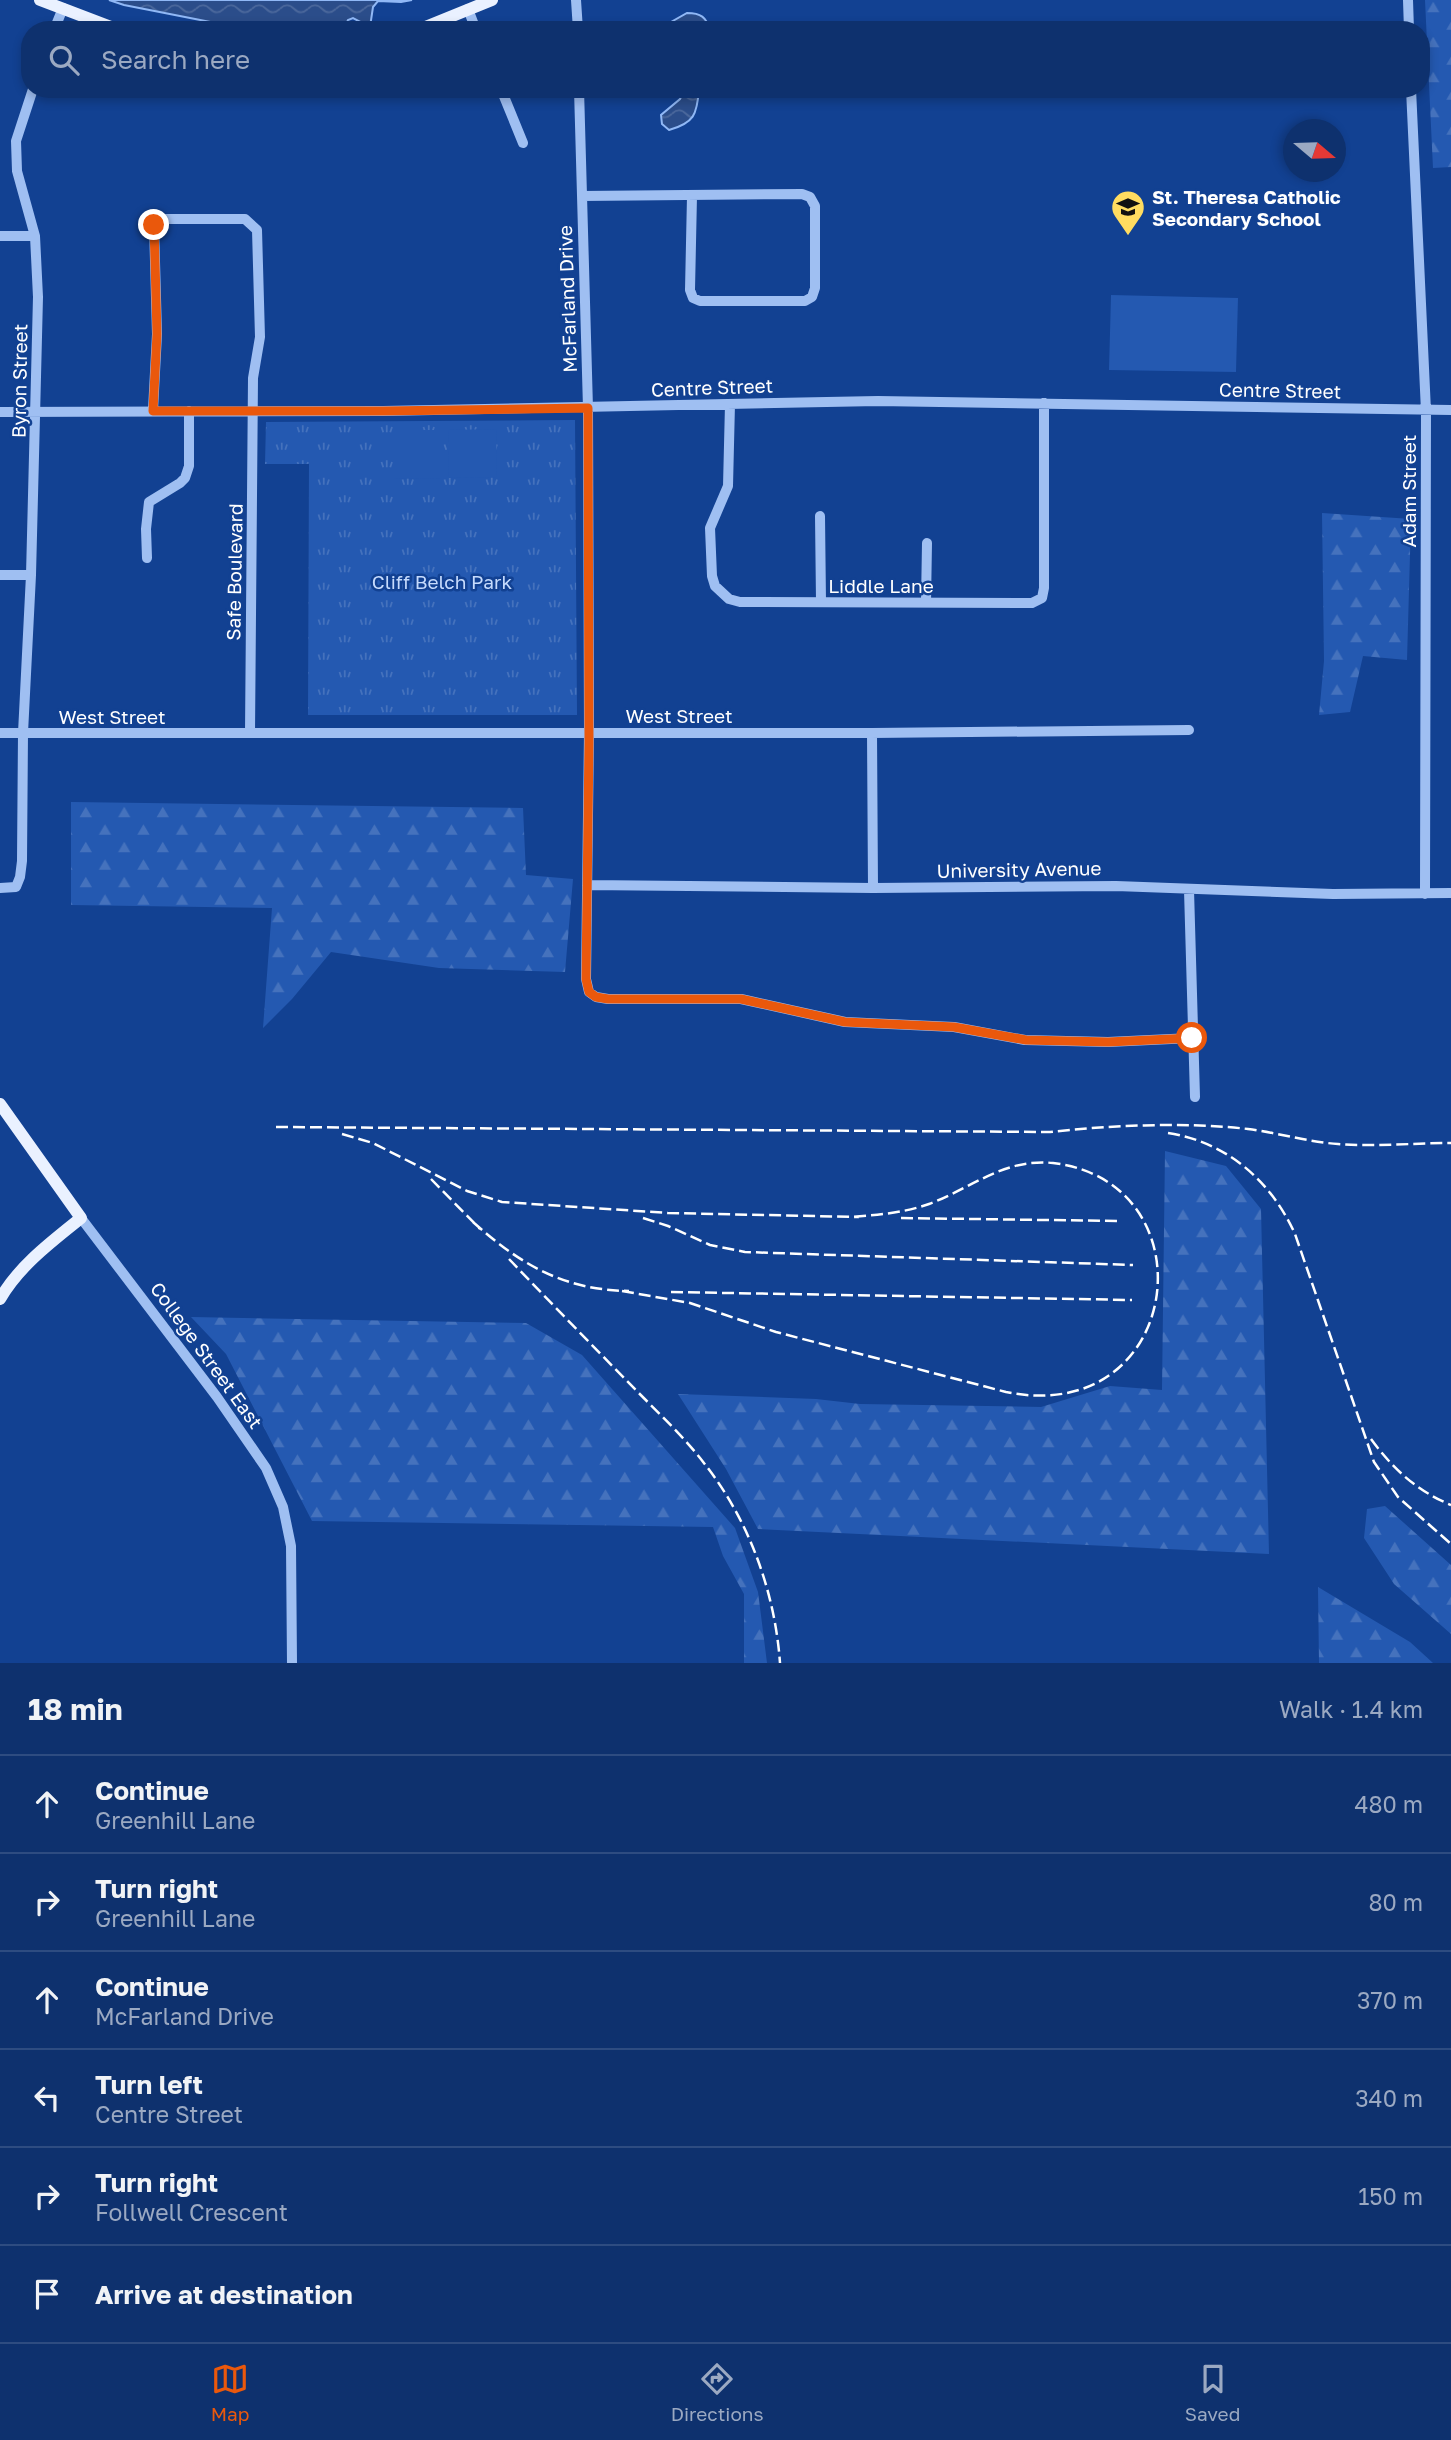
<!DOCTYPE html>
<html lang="en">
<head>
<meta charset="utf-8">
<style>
  :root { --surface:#0e316e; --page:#1c3d76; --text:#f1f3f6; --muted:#9ba9c2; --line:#2e4c81; --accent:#ea580c }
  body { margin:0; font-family:"Golos Text",sans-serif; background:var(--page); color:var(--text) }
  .compass { position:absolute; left:1283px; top:119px; width:63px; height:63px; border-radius:50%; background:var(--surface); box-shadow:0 4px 10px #0003; rotate:109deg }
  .stop { position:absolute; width:21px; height:21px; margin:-16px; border:5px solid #ea580c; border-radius:50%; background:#fff }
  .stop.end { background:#ea580c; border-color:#fff; box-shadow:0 2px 7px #0008 }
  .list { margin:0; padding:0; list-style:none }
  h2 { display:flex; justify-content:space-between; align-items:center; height:91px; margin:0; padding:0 28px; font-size:30px }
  h2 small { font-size:23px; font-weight:400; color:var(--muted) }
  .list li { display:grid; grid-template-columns:46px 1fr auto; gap:21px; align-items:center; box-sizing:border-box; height:98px; padding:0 28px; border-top:2px solid var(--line) }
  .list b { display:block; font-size:26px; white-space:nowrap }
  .list p { margin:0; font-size:23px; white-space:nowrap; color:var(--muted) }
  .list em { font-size:23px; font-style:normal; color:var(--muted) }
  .icon { flex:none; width:38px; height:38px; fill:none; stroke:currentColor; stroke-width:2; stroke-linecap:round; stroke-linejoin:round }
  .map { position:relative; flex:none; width:1451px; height:1663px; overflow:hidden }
  .search { position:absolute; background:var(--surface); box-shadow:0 4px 10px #0003; left:21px; right:21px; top:21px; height:77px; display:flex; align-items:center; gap:18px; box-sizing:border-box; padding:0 24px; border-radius:28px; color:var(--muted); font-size:26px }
  .sheet { height:679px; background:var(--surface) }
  nav { display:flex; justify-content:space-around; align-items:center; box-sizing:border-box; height:98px; border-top:2px solid var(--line); background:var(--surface); font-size:19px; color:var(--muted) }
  nav a { display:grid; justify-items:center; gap:4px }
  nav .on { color:var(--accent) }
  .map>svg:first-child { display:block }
  .forest { fill:url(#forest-firs) }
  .park { fill:url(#park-tufts) }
  .garden { fill:#2459b1 }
  .water { fill:url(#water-waves); stroke:#90b8f6; stroke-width:2 }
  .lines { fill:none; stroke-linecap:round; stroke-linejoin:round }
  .minor { stroke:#9fbff2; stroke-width:10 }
  .major { stroke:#eaf1ff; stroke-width:12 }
  .rail { stroke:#fff; stroke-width:2.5; stroke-dasharray:12 5; stroke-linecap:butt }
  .route { stroke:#ea580c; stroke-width:9 }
  .labels { text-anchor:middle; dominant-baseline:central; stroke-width:5; stroke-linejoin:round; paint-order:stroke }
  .poi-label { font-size:19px; font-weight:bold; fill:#fff; stroke:#124192; text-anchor:start }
  .street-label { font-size:19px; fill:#fff; stroke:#124192 }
  .park-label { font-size:19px; fill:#c6dbfd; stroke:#124192 }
</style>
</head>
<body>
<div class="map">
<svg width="1451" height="1663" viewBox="0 0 1451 1663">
  <defs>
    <pattern id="forest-firs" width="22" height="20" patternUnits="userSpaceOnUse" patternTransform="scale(1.75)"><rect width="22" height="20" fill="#2459b1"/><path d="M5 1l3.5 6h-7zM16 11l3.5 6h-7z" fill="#4572bd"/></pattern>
    <pattern id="park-tufts" width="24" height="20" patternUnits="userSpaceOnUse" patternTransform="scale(1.75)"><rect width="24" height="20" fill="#2459b1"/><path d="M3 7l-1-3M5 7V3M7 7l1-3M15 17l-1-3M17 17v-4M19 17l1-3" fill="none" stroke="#4572bd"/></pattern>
    <pattern id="water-waves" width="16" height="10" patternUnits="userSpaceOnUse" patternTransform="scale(1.75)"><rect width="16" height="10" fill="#2b4d8a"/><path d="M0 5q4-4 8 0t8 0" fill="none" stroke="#4b689c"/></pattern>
  </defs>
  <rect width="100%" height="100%" fill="#124192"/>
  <path class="forest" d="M1425 0H1451V167L1433 168Z
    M1322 513 1411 519 1407 660 1363 656 1350 712 1319 715 1324 661Z
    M71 802 523 808 526 875 573 879 565 972 439 968 331 952 292 999 263 1028 272 908 71 905Z
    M1165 1151 1226 1166 1261 1209 1269 1554 758 1529 726 1469 678 1394 816 1399 860 1404 1041 1407 1110 1386 1162 1390Z
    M191 1317 526 1323 582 1355 735 1528 758 1592 767 1663H744V1594L723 1556 713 1527 312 1521 226 1354Z
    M1385 1506 1451 1565V1634L1394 1584 1364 1538 1367 1509Z
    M1318 1587 1410 1642 1433 1663H1319Z"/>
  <path class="park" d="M575 420 577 715H308L309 464H265L266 422Z"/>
  <path class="garden" d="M1111 295 1238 298 1236 372 1109 370Z
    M496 429 497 477 449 478 448 430Z
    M394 430H442V478L394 479Z"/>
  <path class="water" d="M109 0H412L401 2 378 1 373 7 370 27 353 18 348 20 344 29 341 30H251L124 5Z
    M687 13C701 13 706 17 710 30H657Z
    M685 89H699C697 115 694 123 669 130L662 124 661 115 680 99Z"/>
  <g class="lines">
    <path class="minor" d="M576 0 578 30
      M1408 0 1409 30
      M468 9 476 30
      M54 30 63 8
      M501 89 523 143
      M579 89 588 408 589 733 586 979 589 992 596 997 608 999H741L845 1022 954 1027 1025 1040 1108 1042 1192 1038
      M1411 89 1426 411 1425 894
      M582 196 802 194 810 197 815 206V288L812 297 805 301H700L693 298 690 290 692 196
      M0 236H35
      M730 404 728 486 710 528 712 576 715 586 729 599 740 602 1032 603 1042 598 1044 588V403
      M153 410 157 334 154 225 160 219H245L257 230 260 337 253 378 250 733
      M0 412 383 411 878 401 1451 410
      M820 516 821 602
      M147 558 146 529 149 502 180 483 185 478 189 466V411
      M0 575H31
      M926 602 927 543
      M0 733H872L1189 730
      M872 733 873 888
      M587 885 873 888 1116 886 1333 894 1451 893
      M0 888 16 887 20 877 22 861 23 733 31 575 38 297 35 236 17 171 16 141 33 89
      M1189 890 1195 1097
      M81 1218 217 1397 266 1468 283 1507 291 1546 292 1663"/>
    <path class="major" d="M40 0 119 30
      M418 30 492 0
      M0 1104 81 1218C51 1242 19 1266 0 1299"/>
    <path class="rail" d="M276 1127 1050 1132C1112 1125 1187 1122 1248 1129 1279 1133 1308 1142 1338 1144 1375 1147 1414 1143 1451 1143
      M1168 1133C1227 1142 1271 1181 1295 1234L1374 1462 1398 1497 1451 1544
      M342 1134 373 1143 467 1191 502 1202 668 1213 859 1217
      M431 1179 480 1229
      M643 1218 668 1226 710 1245 745 1252 1133 1265
      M901 1218 1118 1221
      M473 1222C521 1265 564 1290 629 1291
      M509 1259C548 1300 588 1341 627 1381 654 1409 684 1436 707 1467 750 1523 775 1593 780 1663
      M622 1291 690 1303 776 1332 1006 1392C1184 1428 1213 1182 1053 1163 1004 1158 972 1188 929 1204 904 1213 876 1215 850 1217
      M671 1292 1132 1300
      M1371 1439C1393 1469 1417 1491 1451 1505"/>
  </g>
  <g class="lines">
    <path class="route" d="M154 225 157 334 153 411H383L588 408 589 742 586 979 589 992 596 997 608 999H741L845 1022 954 1027 1026 1040 1108 1042 1192 1038"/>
  </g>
  <defs>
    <g id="school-pin" transform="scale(1.75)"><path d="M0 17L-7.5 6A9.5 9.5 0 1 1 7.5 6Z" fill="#ffdc60" stroke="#124192"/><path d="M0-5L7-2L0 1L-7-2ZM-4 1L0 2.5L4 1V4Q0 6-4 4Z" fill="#111"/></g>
  </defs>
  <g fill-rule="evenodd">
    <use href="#school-pin" x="1128" y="207"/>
  </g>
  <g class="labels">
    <g class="poi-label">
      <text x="1152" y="196">St. Theresa Catholic<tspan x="1152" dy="22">Secondary School</tspan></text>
    </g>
    <g class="street-label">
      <text transform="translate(567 299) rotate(-92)">McFarland Drive</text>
      <text transform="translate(19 381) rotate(-89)">Byron Street</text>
      <text transform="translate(712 387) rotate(-2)">Centre Street</text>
      <text transform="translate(1280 390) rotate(1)">Centre Street</text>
      <text transform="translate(1408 491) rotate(-90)">Adam Street</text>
      <text transform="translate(234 572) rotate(-89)">Safe Boulevard</text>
      <text x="881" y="585">Liddle Lane</text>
      <text x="679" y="715">West Street</text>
      <text x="112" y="716">West Street</text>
      <text transform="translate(1019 869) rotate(-1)">University Avenue</text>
      <text transform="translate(207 1355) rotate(54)">College Street East</text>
    </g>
    <g class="park-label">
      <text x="442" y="581">Cliff Belch Park</text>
    </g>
  </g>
</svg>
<svg class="compass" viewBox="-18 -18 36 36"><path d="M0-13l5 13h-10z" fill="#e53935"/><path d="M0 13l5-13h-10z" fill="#9ba9c2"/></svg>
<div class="stop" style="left:1192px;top:1038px"></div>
<div class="stop end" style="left:154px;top:225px"></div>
<div class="search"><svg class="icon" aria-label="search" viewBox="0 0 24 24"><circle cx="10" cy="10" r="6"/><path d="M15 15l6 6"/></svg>Search here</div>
</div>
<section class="sheet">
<h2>18 min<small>Walk · 1.4 km</small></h2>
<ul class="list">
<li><svg class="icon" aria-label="ahead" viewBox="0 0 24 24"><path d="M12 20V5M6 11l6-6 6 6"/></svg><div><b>Continue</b><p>Greenhill Lane</p></div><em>480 m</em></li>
<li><svg class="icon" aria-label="right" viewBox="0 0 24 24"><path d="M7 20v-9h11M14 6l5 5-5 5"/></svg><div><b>Turn right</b><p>Greenhill Lane</p></div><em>80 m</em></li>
<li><svg class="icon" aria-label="ahead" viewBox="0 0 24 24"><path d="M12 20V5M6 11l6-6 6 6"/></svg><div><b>Continue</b><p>McFarland Drive</p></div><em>370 m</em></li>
<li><svg class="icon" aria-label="left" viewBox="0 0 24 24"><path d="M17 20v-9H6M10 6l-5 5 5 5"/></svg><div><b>Turn left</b><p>Centre Street</p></div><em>340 m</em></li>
<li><svg class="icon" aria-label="right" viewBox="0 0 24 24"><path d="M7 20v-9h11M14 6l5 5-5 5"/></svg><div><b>Turn right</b><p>Follwell Crescent</p></div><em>150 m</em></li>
<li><svg class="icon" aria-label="arrive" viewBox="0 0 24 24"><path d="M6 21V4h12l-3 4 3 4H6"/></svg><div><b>Arrive at destination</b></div></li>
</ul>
</section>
<nav>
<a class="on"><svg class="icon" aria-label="map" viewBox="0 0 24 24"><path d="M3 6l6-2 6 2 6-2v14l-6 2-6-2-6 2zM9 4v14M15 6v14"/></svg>Map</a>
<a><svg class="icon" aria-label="directions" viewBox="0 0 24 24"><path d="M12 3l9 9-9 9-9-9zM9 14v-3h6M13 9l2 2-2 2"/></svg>Directions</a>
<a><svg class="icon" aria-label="saved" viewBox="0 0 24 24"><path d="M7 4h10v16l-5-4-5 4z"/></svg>Saved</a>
</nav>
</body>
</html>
